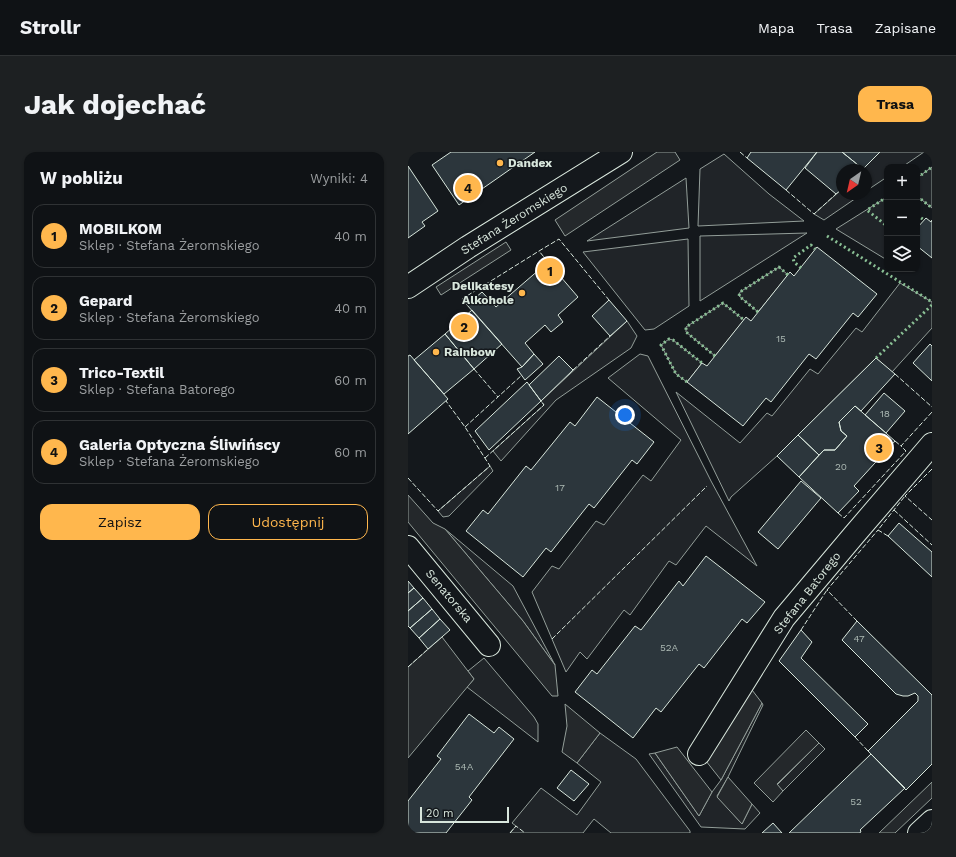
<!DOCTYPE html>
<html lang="pl">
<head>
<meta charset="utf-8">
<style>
  :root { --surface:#0f1215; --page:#1d2022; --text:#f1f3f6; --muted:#9b9ea0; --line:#2f3234; --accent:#ffb74d }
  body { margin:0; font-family:"Work Sans",sans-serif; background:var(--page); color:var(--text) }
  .controls { position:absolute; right:12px; top:12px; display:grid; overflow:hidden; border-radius:8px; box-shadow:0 1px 3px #0004 }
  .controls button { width:36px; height:36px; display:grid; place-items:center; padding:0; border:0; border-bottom:1px solid var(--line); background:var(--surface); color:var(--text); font:20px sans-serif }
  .compass { position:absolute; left:428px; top:12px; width:36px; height:36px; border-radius:50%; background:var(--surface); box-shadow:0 1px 3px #0004; rotate:214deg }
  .scale { position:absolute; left:12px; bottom:10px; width:89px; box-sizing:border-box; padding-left:4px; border:2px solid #d8e6dc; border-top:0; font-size:11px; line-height:14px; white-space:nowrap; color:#d8e6dc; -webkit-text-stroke:3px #14181c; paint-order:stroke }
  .you { position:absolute; left:217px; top:263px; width:14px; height:14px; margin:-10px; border:3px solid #fff; border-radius:50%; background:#1a73e8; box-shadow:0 0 0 6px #1a73e833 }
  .badge { display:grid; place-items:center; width:26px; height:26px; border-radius:50%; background:var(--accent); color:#111; font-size:13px; font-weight:700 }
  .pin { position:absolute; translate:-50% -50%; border:2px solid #fff; box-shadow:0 1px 4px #0006 }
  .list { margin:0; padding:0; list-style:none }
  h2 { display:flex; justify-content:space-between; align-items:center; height:52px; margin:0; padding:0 16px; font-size:17px }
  h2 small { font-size:13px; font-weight:400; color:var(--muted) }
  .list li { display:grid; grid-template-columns:26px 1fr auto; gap:12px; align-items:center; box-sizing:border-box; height:64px; margin:0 8px 8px; padding:0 8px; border:1px solid var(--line); border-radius:12px }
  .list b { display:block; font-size:15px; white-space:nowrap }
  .list p { margin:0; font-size:13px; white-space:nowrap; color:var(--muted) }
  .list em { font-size:13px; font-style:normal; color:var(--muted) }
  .actions { display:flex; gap:8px; padding:12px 16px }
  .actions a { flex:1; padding:9px 0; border:1px solid var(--accent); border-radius:12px; text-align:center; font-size:14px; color:var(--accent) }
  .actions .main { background:var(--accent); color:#111 }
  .icon { flex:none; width:22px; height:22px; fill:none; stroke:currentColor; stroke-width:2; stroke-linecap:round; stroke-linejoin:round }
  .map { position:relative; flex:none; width:524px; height:681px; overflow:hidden; border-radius:12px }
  header { display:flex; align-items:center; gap:24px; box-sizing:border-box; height:56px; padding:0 20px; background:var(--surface); border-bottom:1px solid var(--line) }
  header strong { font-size:19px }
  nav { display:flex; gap:22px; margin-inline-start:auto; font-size:14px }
  .intro { display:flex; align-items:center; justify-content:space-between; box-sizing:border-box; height:96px; padding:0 24px }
  h1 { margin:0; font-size:28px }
  .button { padding:10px 18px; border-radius:12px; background:var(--accent); color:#111; font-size:14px; font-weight:700 }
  main { display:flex; gap:24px; padding:0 24px }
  aside { flex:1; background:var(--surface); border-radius:12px; box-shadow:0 1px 3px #0004 }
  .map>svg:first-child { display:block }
  .green { fill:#202428; stroke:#939e99 }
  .parking { fill:#24282b; stroke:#939e99 }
  .building { fill:#2c363c; stroke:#d8e6dc }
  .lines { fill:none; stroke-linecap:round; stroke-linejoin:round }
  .minor-casing { stroke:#d8e6dc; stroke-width:24 }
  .minor { stroke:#14181c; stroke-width:22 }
  .hedge { stroke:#8ac095; stroke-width:3; stroke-dasharray:2 3; stroke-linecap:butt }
  .fence { stroke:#d8e6dc; stroke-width:1; stroke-dasharray:5 2; stroke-linecap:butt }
  .poi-dot { fill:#ffb74d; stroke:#14181c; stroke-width:1.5 }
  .labels { text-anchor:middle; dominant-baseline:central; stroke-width:3; stroke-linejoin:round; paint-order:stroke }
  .number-label { font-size:10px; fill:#adbab4 }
  .poi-label { font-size:12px; font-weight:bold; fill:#d8e6dc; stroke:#14181c; text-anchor:start }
  .street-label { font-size:12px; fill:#d8e6dc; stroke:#14181c }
</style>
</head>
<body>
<header>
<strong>Strollr</strong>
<nav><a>Mapa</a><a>Trasa</a><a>Zapisane</a></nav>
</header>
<div class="intro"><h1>Jak dojechać</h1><a class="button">Trasa</a></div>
<main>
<aside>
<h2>W pobliżu<small>Wyniki: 4</small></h2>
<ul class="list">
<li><span class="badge">1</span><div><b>MOBILKOM</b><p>Sklep · Stefana Żeromskiego</p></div><em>40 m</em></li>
<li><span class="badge">2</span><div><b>Gepard</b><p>Sklep · Stefana Żeromskiego</p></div><em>40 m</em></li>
<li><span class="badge">3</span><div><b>Trico-Textil</b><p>Sklep · Stefana Batorego</p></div><em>60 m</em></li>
<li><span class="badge">4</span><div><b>Galeria Optyczna Śliwińscy</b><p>Sklep · Stefana Żeromskiego</p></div><em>60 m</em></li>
</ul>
<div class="actions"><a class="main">Zapisz</a><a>Udostępnij</a></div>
</aside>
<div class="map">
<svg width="524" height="681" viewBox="0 0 524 681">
  <rect width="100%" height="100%" fill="#14181c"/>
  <path class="green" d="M472 0H516L494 15H479V25L458 39V18H454Z
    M316 2 361 42 396 69 290 74 292 17Z
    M524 15V56L509 44V26Z
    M278 26 281 76 179 89Z
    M434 37V42H454L416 68 406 62Z
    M479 45V108L428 77Z
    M399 81 292 149V84Z
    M280 87 281 154 246 177 237 178 175 100Z
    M371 115 380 123 350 160 331 144 332 140Z
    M492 131 524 150V176L484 220 468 206 369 304 323 345 321 349 268 240 332 291 359 261 364 264 402 217 410 222 448 176 454 180Z
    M315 151 336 168 307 204 278 180V175Z
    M219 169 229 184 223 196 148 248 93 309 85 299 136 253 133 249Z
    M261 187 265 188 294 211 279 230 268 222 253 193Z
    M232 202 240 204 303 329 349 414 298 374 268 413 261 409 222 463 216 458 179 507 172 500 158 520 124 440 144 414 151 417 188 369 196 373 235 323 243 329 273 288 200 226Z
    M82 314 85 319 41 364 35 365 30 359Z
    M37 377 105 434 147 513 115 469Z
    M76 506 126 565 130 572V590L59 535 66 527 60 519Z
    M354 551 355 553 320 625 309 644 334 672 344 652 352 661 337 677 293 675 241 602 247 601 291 664 304 640 313 628Z
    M192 581 228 607 282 679V681H203L186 667 175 681H102L108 674 104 671 133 636 169 663 193 630 169 611Z
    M411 591 417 597 375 639 369 633Z"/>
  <path class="parking" d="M249 0H267L272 8 157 84 147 68Z
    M98 90 103 98 33 143 28 135Z
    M0 343 25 371 37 377 115 469 147 513 150 544H144L0 370Z
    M34 485 66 527 0 606V515Z
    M341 534 354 551 313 628 298 609Z
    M157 552 192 581 169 611 154 600 159 574Z
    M398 578 411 591 369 632 375 639 365 650 346 631Z
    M269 595 304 640 291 664 247 601Z
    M320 625 344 652 334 672 309 645Z
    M524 630V646L487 681H471Z"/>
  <path class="building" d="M43 0H127L51 53 24 13Z
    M343 0H409L378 38 339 6Z
    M409 0H434L455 17 454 18H434V37L428 42 397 16Z
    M434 0H472L455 17Z
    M0 14 30 59 14 70 17 74 0 86Z
    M518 66 523 70 524 68V106L509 94V76Z
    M409 95 469 142 450 165 445 161 408 207 401 202 363 250 358 246 335 274 279 230 294 211 299 214 338 165 343 169 382 120 386 124Z
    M140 110 170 145 150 163 155 170 143 180 137 173 117 191 126 202 114 215 59 153 74 140 88 155Z
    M201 148 219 169 202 184 184 164Z
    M64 158 94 192 66 217 37 182Z
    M37 182 66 217 36 242 6 208Z
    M522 192 524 194V229L505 211Z
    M126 202 135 212 117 228 109 217 114 215Z
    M2 203 40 247 0 282V204Z
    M151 204 165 218 133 249 121 233Z
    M468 206 487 222 453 259 447 254 431 270 433 279 439 284 427 298H416L411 303 390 283Z
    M119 230 133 249 81 298 67 279Z
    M476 241 497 259 478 281 457 263Z
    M189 245 246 290 229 312 224 308 186 356 181 352 143 400 138 396 115 425 58 379 75 358 80 362 118 314 123 318 162 270 167 274Z
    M447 254 487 289 446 334 451 339 430 361 391 325 416 298H427L439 284 433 279 431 270Z
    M390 283 411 303 391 325 369 304Z
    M393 329 413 346 370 397 350 380Z
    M491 371 524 400V425L480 384Z
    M298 404 357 450 339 471 334 467 296 516 291 512 253 560 248 556 225 586 167 540 184 518 189 522 227 474 233 478 271 429 275 434Z
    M0 429 6 436 0 441Z
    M6 436 15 446 0 459V441Z
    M15 446 24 457 2 476 0 474V459Z
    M24 457 32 467 11 486 2 476Z
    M32 467 42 478 20 497 11 486Z
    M449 469 524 543V612L498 638 460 599 510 549V544L507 541 500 544H495L488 542 434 488Z
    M393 478 404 490 393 506 460 572 447 585 371 509Z
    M61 562 86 581 91 575 106 587 61 645 64 648 38 681H0V649L33 607 29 604Z
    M463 602 497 636 452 678 453 679 452 681H381Z
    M163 618 181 632 166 649 149 636Z
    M365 671 374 681H354Z"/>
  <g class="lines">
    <g class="minor-casing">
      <path id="minor" d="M0 135 60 95 213 0
        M0 395 81 493
        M291 602 376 466 446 383 524 292
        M511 681 524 669"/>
    </g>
    <use href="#minor" class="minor"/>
    <path class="hedge" d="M509 26 524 15
      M509 44 524 56
      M479 45 459 58 479 74
      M509 63 516 68
      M419 84 524 150
      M393 116 386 110 385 106 403 93 407 97
      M350 160 331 144 332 140 371 115 380 123
      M307 204 278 180V175L315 151 336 168
      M468 206 524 153
      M279 230 268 222 253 193 261 187 265 188 294 211"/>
    <path class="fence" d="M332 0 339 6
      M378 38 406 62 428 42
      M140 110 131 99 151 87 201 148
      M59 153 54 147 131 99
      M66 217 90 245
      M165 218 202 184
      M487 222 524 255
      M57 275 114 223
      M487 289 493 294
      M77 306 136 253 133 249
      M524 317 497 344 524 368
      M0 326 30 359 82 314 57 275 38 249
      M486 358 524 393
      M430 361 436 366 498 299 493 294 524 260
      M480 384 470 378 497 344
      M449 469 419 438 470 378
      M393 478 419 438
      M144 487 299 334
      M0 515 20 497
      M447 585 460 599
      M102 681 108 674 117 681"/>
  </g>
  <g class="poi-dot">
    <circle cx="92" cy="11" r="4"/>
    <circle cx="114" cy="141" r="4"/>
    <circle cx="28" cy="200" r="4"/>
  </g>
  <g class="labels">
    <g class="number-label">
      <text x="373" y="186">15</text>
      <text x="477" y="261">18</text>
      <text x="433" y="314">20</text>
      <text x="152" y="335">17</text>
      <text x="451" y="486">47</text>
      <text x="261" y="495">52A</text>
      <text x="56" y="614">54A</text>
      <text x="448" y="649">52</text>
    </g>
    <g class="poi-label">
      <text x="100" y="11">Dandex</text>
      <text x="106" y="134" text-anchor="end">Delikatesy<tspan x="106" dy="14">Alkohole</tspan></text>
      <text x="36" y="200">Rainbow</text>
    </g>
    <g class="street-label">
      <text transform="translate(106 67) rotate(-32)">Stefana Żeromskiego</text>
      <text transform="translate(399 441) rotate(-52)">Stefana Batorego</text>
      <text transform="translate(41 444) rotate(50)">Senatorska</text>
    </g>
  </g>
</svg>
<div class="controls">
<button>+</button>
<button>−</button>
<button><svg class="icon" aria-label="layers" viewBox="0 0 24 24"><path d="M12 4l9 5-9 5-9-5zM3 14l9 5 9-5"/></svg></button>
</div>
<svg class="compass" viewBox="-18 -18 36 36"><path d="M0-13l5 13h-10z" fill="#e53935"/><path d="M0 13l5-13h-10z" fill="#9b9ea0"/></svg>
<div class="scale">20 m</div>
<div class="you"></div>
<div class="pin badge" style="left:142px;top:119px">1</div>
<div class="pin badge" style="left:56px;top:175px">2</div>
<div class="pin badge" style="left:471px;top:296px">3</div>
<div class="pin badge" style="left:60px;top:36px">4</div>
</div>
</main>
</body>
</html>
